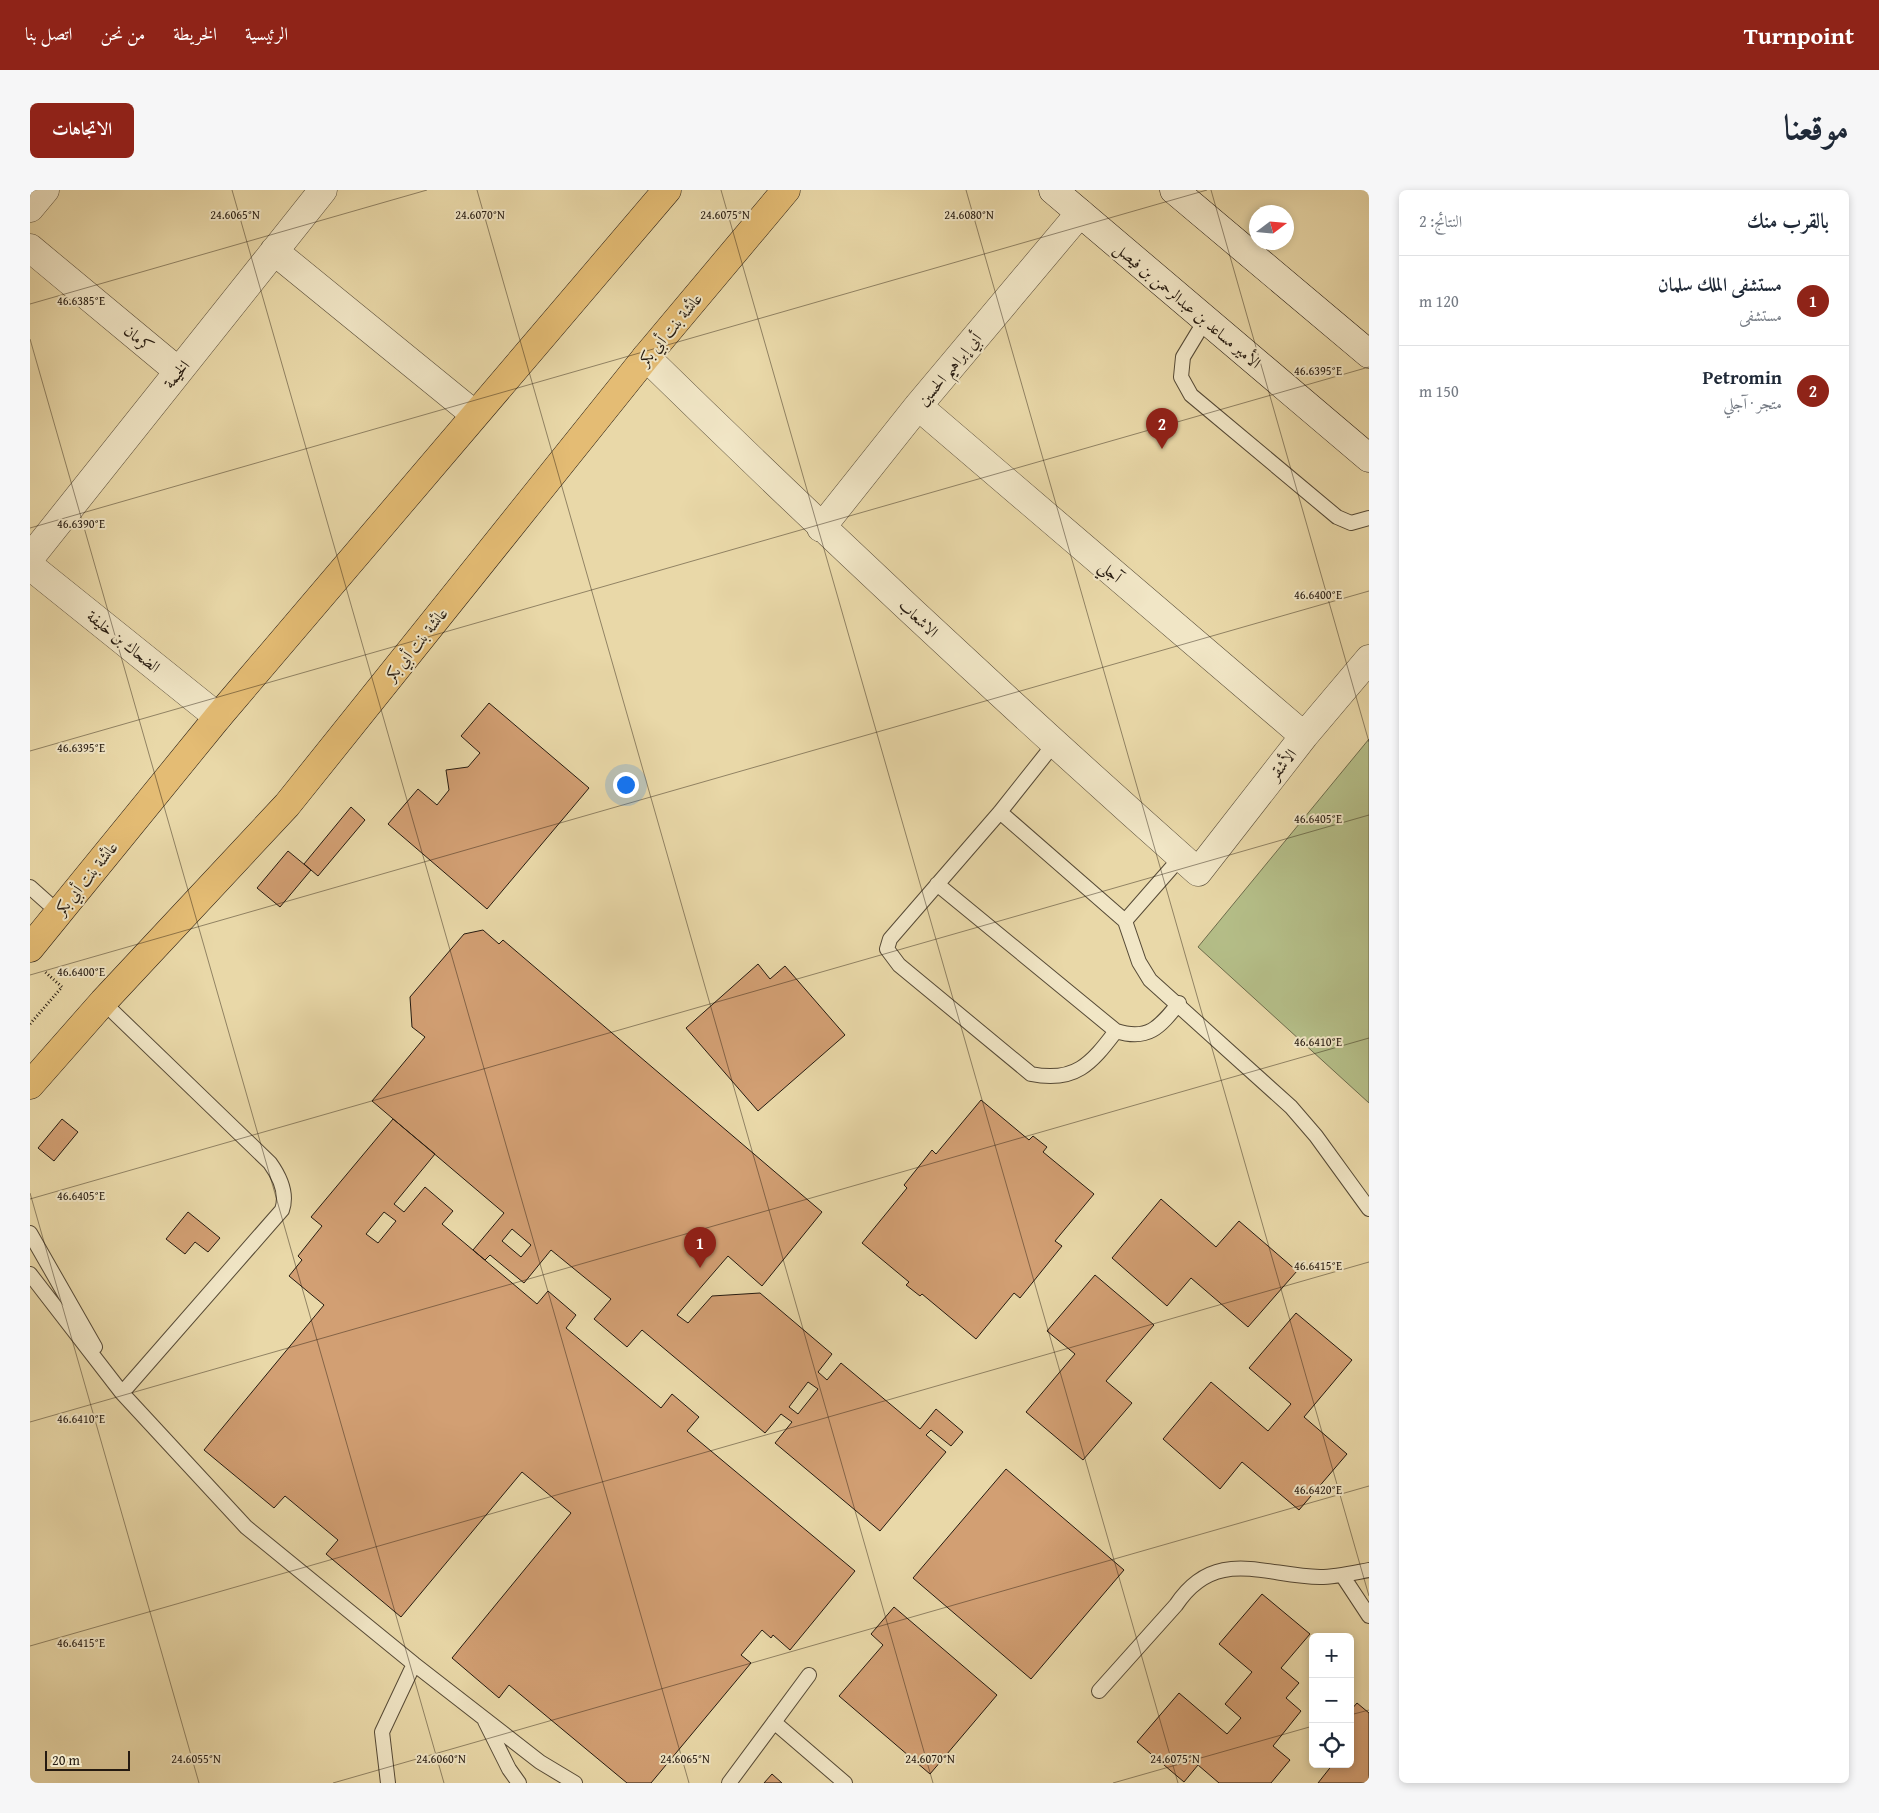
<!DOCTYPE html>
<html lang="ar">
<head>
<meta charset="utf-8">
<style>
  :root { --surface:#fff; --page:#f6f6f7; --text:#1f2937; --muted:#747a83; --line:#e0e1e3; --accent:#8f2418 }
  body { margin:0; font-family:"Gentium Book Plus",Amiri,serif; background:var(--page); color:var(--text); direction:rtl }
  .controls { position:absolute; right:15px; bottom:15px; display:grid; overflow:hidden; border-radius:8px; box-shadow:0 2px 8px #0003 }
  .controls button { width:45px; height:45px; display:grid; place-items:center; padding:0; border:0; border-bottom:1px solid var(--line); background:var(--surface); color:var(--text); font:25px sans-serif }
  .compass { position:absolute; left:1219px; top:15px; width:45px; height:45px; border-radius:50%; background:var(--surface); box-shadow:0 2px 8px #0003; rotate:74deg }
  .scale { position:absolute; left:15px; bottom:12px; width:85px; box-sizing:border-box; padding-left:5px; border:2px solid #251a10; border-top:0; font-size:14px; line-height:18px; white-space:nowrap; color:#251a10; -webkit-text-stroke:4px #f1e6c6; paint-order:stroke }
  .you { position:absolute; left:595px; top:594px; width:18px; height:18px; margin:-12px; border:4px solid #fff; border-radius:50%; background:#1a73e8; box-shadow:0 0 0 8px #1a73e833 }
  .badge { display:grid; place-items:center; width:32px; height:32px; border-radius:50%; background:var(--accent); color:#fff; font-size:16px; font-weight:700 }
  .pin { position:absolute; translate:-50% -41px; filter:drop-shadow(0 1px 2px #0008) }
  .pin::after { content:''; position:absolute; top:26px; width:18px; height:15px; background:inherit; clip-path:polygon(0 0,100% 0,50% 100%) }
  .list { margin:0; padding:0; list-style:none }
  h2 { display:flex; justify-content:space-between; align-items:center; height:65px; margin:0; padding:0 20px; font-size:21px }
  h2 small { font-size:16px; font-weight:400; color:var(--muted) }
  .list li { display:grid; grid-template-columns:32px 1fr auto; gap:15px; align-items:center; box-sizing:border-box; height:90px; padding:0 20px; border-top:1px solid var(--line) }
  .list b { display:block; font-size:19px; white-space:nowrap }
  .list p { margin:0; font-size:16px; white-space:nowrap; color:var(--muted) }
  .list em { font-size:16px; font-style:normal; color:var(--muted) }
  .icon { flex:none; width:28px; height:28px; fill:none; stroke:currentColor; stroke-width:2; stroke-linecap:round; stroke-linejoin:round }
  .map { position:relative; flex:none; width:1339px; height:1593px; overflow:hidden; direction:ltr; border-radius:8px }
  header { display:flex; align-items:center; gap:30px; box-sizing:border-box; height:70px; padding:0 25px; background:var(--accent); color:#fff }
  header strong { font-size:24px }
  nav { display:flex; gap:28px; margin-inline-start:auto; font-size:18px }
  .intro { display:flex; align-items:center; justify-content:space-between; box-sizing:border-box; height:120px; padding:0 30px }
  h1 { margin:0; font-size:35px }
  .button { padding:12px 22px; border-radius:8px; background:var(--accent); color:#fff; font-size:18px; font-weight:700 }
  main { display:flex; gap:30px; padding:0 30px }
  aside { flex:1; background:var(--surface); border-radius:8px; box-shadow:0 2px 8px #0003 }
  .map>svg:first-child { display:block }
  .green { fill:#b5bf89; stroke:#6d6c4c }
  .building { fill:#d29f73; stroke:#251a10; fill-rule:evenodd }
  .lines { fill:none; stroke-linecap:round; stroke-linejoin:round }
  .service-casing { stroke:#564a36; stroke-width:16 }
  .minor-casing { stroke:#564a36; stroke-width:29 }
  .secondary-casing { stroke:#251a10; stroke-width:29 }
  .primary-casing { stroke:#251a10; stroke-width:29 }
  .path { stroke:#251a10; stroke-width:3; stroke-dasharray:1 2.5; stroke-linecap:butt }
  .service { stroke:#f1e6c6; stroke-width:14 }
  .minor { stroke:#f1e6c6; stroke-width:28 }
  .secondary { stroke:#f1e6c6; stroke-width:28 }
  .primary { stroke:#e4bc74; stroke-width:28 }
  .ticks { fill:none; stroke:#251a10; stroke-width:1; stroke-opacity:0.45 }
  .labels { text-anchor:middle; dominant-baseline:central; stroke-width:4; stroke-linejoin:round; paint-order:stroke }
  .street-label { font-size:16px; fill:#251a10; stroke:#f1e6c6 }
  .ticks-label { font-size:12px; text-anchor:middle; fill:#251a10; stroke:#f1e6c6; stroke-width:4; stroke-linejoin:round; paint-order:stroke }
</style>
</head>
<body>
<header>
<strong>Turnpoint</strong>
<nav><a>الرئيسية</a><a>الخريطة</a><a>من نحن</a><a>اتصل بنا</a></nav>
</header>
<div class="intro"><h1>موقعنا</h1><a class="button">الاتجاهات</a></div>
<main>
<aside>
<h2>بالقرب منك<small>النتائج: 2</small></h2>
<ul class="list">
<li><span class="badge">1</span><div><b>مستشفى الملك سلمان</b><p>مستشفى</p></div><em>120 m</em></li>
<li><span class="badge">2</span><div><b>Petromin</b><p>متجر · آجلي</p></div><em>150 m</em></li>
</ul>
</aside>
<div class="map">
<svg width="1339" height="1593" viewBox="0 0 1339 1593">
  <rect width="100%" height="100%" fill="#e9d8a8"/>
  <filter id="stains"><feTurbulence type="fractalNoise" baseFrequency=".004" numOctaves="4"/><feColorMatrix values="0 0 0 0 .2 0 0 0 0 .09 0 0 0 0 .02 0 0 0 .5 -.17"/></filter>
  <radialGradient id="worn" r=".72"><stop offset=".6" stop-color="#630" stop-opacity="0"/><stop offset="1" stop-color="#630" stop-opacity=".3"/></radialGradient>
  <path class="green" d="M1339 549V913L1168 757Z"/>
  <path class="building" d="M459 513 559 598 457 719 358 634 388 599 407 615 419 600 416 580 438 577 450 563 431 546Z
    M321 617 335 630 288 686 274 674Z
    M258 661 281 680 250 717 227 698Z
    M453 740 469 754 473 750 792 1022 732 1096 698 1066 647 1125 658 1133 682 1106 730 1103 802 1164 788 1182 797 1190 811 1173 890 1239 906 1219 933 1242 921 1256 901 1240 896 1245 916 1262 850 1341 745 1253 762 1232 751 1224 735 1243 612 1140 597 1157 564 1129 581 1109 521 1060 494 1093 460 1065 455 1070 443 1060 474 1023 342 911 395 847 382 837 380 807 434 744ZM482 1039 501 1055 491 1067 472 1051ZM778 1192 788 1199 768 1224 759 1217Z
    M728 774 740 789 755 776 815 845 728 921 656 838Z
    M951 910 999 950 1003 946 1017 957 1013 962 1064 1004 1025 1051 1032 1056 990 1108 984 1103 946 1149 892 1104 890 1106 876 1095 879 1092 832 1053 877 998 874 995 902 960 906 964Z
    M32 929 48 942 24 971 8 958Z
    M363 929 405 964 364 1014 374 1022 395 997 423 1021 412 1034 507 1114 518 1101 546 1125 536 1138 631 1218 642 1204 669 1227 657 1241 825 1381 760 1460 743 1445 741 1448 732 1440 711 1465 721 1473 621 1593H597L479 1495 469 1508 422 1468 541 1323 492 1282 371 1427 296 1364 308 1350 255 1306 244 1318 174 1260 294 1115 259 1086 272 1070 268 1066 292 1036 281 1027ZM354 1022 366 1031 348 1053 336 1044Z
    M1131 1009 1186 1057 1209 1031 1267 1081 1218 1137 1161 1088 1137 1116 1082 1068Z
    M158 1022 190 1048 178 1062 165 1052 155 1064 136 1049Z
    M1065 1085 1124 1135 1076 1191 1102 1213 1053 1270 996 1222 1045 1164 1017 1141Z
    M1266 1123 1322 1170 1274 1227 1317 1264 1269 1320 1212 1272 1190 1299 1133 1249 1181 1192 1238 1241 1261 1214 1219 1178Z
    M976 1279 1094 1380 1001 1489 883 1388Z
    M1232 1404 1280 1444 1251 1478 1269 1493 1256 1508 1271 1521 1243 1556 1260 1570 1241 1593H1189L1168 1575 1154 1592 1107 1552 1149 1503 1197 1544 1211 1528 1195 1514 1222 1482 1189 1454Z
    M864 1417 967 1505 900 1584 809 1506 853 1455 841 1444Z
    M1327 1513 1339 1523V1593H1288L1303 1574H1320V1521Z
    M742 1584 752 1593H734Z"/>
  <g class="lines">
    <g class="service-casing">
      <path id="service" d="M1176 129 1153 167 1151 187 1161 205 1307 327 1321 333 1339 328
        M1024 554 970 622 860 749 857 759 869 775 1001 884C1045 893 1061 874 1086 841
        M970 622 1095 731 1109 772 1120 790 1261 917 1286 946 1339 1019
        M907 694 1086 841C1118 851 1129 838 1149 813
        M0 697 28 722
        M1095 731 1151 667
        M73 812 240 973C250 987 258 1003 252 1020L92 1203
        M0 1043 65 1157
        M0 1084 92 1203 216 1337 384 1474 510 1572 545 1593
        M1312 1385 1339 1426
        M1069 1501 1146 1415C1185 1356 1234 1386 1290 1387 1306 1387 1323 1383 1339 1380
        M455 1531 479 1579 489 1593
        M744 1532 815 1593
        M358 1593 352 1542 384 1474
        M699 1593 779 1485"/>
    </g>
    <g class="minor-casing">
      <path id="minor" d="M0 18 15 0
        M0 58 148 181
        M244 61 444 224
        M616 167C796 343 980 515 1168 682L1274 546 1339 469
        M888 216 1274 546
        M791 338 888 216 1050 23
        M0 368 293 0
        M0 376 188 527"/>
    </g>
    <g class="secondary-casing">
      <path id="secondary" d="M1023 0 1339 268
        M1144 0 1339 164"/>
    </g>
    <g class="primary-casing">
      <path id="primary" d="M0 758 188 527 637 0
        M0 895 73 812 257 615 616 167 756 0"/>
    </g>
    <path class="path" d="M0 834 32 797 14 781"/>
    <use href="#service" class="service"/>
    <use href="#minor" class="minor"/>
    <use href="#secondary" class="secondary"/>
    <use href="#primary" class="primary"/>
  </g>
  <path class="ticks" d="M202 0 659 1593M447 0 903 1593M691 0 1148 1593M936 0 1339 1406M1181 0 1339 552M0 114 397 0M0 149 414 1593M0 338 1177 0M0 561 1339 177M0 785 1339 401M0 1003 169 1593M0 1009 1339 625M0 1232 1339 848M0 1456 1339 1072M1320 1525 1339 1520M303 1593 1339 1296M1083 1593 1283 1536"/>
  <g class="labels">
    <g class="street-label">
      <text transform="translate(1158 115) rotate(40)">الأمير مساعد بن عبدالرحمن بن فيصل</text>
      <text transform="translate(640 139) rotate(-50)">عائشة بنت أبي بكر</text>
      <text transform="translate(109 148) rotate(40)">كرمان</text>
      <text transform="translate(919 179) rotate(-50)">أبي إبراهيم الحسين</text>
      <text transform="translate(146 184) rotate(-51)">الخيمة</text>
      <text transform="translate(1081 381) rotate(41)">آجلي</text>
      <text transform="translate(889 428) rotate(43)">الاشعاب</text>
      <text transform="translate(94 451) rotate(39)">الضحاك بن خليفة</text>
      <text transform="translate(386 454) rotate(-51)">عائشة بنت أبي بكر</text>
      <text transform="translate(1252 574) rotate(-52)">الأشقر</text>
      <text transform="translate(56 688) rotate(-51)">عائشة بنت أبي بكر</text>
    </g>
  </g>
  <g class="ticks-label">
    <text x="205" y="29">24.6065°N</text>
    <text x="450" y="29">24.6070°N</text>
    <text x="695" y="29">24.6075°N</text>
    <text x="939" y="29">24.6080°N</text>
    <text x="51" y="115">46.6385°E</text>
    <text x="1288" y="185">46.6395°E</text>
    <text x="51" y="338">46.6390°E</text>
    <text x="1288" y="409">46.6400°E</text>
    <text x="51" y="562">46.6395°E</text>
    <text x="1288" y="633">46.6405°E</text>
    <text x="51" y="786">46.6400°E</text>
    <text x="1288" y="856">46.6410°E</text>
    <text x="51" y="1010">46.6405°E</text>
    <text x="1288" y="1080">46.6415°E</text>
    <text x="51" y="1233">46.6410°E</text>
    <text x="1288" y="1304">46.6420°E</text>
    <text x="51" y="1457">46.6415°E</text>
    <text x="166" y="1573">24.6055°N</text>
    <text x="411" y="1573">24.6060°N</text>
    <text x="655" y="1573">24.6065°N</text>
    <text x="900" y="1573">24.6070°N</text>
    <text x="1145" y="1573">24.6075°N</text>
  </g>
  <rect width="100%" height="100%" filter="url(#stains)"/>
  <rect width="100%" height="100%" fill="url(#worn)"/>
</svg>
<div class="controls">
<button>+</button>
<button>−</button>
<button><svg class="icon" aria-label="locate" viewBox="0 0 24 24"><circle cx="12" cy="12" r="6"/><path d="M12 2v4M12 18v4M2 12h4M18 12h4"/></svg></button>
</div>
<svg class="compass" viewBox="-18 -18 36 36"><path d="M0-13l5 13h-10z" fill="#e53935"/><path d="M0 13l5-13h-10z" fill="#747a83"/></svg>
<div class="scale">20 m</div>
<div class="you"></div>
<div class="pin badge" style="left:670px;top:1078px">1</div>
<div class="pin badge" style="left:1132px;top:259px">2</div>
</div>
</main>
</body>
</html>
